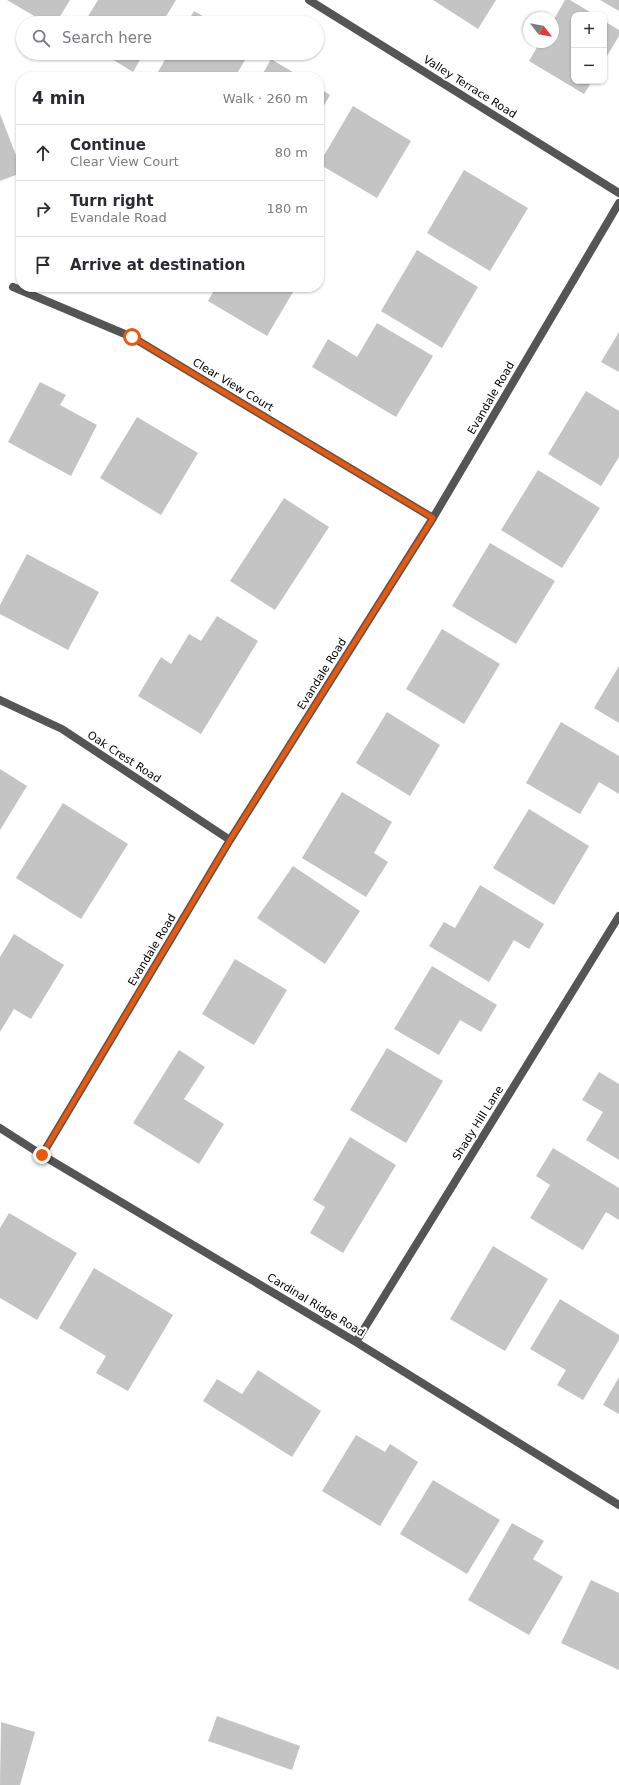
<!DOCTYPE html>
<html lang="en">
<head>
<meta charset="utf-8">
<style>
  :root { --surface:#fff; --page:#f2f2f3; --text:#2b2b33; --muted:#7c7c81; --line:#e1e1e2 }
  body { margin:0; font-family:"DejaVu Sans",sans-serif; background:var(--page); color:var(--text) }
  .controls { position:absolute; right:12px; top:12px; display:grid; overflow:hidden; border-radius:8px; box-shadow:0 1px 3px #0004 }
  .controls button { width:36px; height:36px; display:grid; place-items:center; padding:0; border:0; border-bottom:1px solid var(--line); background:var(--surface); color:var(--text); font:20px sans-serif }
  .compass { position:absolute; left:523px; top:12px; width:36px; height:36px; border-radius:50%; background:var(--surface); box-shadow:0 1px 3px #0004; rotate:121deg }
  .stop { position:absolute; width:12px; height:12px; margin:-9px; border:3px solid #ea580c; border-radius:50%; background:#fff }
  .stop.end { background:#ea580c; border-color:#fff; box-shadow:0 1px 4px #0008 }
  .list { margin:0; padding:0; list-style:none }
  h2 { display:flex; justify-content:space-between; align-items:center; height:52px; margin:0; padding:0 16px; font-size:17px }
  h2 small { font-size:13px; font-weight:400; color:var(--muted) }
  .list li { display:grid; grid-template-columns:26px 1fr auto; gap:12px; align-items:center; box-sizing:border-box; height:56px; padding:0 16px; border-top:1px solid var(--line) }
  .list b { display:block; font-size:15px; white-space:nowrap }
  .list p { margin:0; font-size:13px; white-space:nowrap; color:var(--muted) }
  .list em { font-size:13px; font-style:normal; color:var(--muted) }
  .icon { flex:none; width:22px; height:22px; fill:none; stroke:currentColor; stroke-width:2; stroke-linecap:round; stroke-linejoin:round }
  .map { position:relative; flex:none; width:619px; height:1785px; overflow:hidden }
  .search { position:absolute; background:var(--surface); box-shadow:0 1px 3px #0004; left:16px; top:16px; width:308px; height:44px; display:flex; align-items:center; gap:10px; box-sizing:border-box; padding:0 14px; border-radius:22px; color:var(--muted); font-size:15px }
  .panel { position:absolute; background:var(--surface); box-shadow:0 1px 3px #0004; left:16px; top:72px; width:308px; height:220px; border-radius:16px }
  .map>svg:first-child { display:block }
  .building { fill:#c4c4c4 }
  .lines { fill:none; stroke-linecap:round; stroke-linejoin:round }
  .street { stroke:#555; stroke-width:8 }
  .route { stroke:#ea580c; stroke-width:5 }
  .labels { text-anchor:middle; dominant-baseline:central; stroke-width:4; stroke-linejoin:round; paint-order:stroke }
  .street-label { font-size:11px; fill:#000; stroke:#fff }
</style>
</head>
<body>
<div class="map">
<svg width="619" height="1785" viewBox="0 0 619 1785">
  <rect width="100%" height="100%" fill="#fff"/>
  <path class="building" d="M7 0H70L56 23H46Z
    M98 0H176L162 23H84Z
    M433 0H496L478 29Z
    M565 0H570L595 15H574V81H592L584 94 529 61 540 42H553V21Z
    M600 0H619V11Z
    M194 11 215 23H187Z
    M604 21 619 30V36L604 61Z
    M102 53H144L133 72Z
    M169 53H249L235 77H155Z
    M271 59 301 77H261Z
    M319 88 330 95 319 114Z
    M353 106 411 141 377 198 319 164Z
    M0 114 21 168V173L0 181Z
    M464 170 528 208 490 271 427 233Z
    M417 250 478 287 442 348 381 311Z
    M216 287H296L267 336 208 301Z
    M377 323 433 356 396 417 312 367 328 339 357 357Z
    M619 332V372L601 362Z
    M40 382 66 395 60 405 97 425 71 476 8 442Z
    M586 391 619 411V457L601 486 548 454Z
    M137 417 198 453 161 515 100 478Z
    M538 470 600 508 562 568 501 530Z
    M284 498 329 527 275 610 230 581Z
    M490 543 555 581 516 644 452 606Z
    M27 554 99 592 68 650 0 614V605Z
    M217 616 258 641 201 734 138 696 161 657 171 664 189 634 201 641Z
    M442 629 500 664 464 724 406 689Z
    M619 666V723L594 708Z
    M387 712 440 745 410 796 356 763Z
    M561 722 619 756V794L599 782 580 814 526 783Z
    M0 769 27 786 0 830Z
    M342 792 392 822 374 853 388 862 366 897 302 858Z
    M63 803 128 844 81 919 16 878Z
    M529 809 589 846 554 905 493 868Z
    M293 866 360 911 325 964 257 918Z
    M480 885 544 924 529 949 514 940 489 982 429 946 444 922 455 928Z
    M14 934 64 965 31 1019 14 1009 0 1032V957Z
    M235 959 287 990 254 1045 202 1014Z
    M432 966 497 1005 481 1032 460 1020 439 1055 394 1029Z
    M387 1048 443 1081 406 1143 350 1110Z
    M179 1050 205 1067 184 1099 224 1124 199 1164 133 1123Z
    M599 1072 619 1084V1160L586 1140 603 1112 582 1100Z
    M350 1137 396 1165 343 1253 310 1233 325 1207 313 1200Z
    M553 1148 619 1188V1220L606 1212 583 1250 530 1218 550 1185 536 1176Z
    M9 1213 77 1253 37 1320 0 1298V1228Z
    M493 1246 548 1279 505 1351 450 1319Z
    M94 1268 173 1315 128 1391 96 1373 106 1356 59 1328Z
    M560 1299 619 1335V1340L583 1400 557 1385 566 1370 530 1349Z
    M258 1370 321 1411 292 1457 203 1401 217 1379 242 1394Z
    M619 1377V1414L603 1405Z
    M356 1435 385 1452 390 1444 418 1462 380 1526 322 1491Z
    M433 1480 500 1520 467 1574 400 1534Z
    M512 1523 544 1541 533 1559 563 1577 529 1635 468 1600Z
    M591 1580 619 1593V1670L561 1643Z
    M217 1716 300 1746 292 1770 208 1741Z
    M1 1722 35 1732 20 1785H0Z"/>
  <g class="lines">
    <path class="street" d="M309 0 619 193
      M13 287 132 337 433 518
      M0 700 62 729 230 840
      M0 1128 42 1155 356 1342 619 1505
      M42 1155 230 840 433 518 619 203
      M356 1342 619 916"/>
  </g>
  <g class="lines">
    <path class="route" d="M42 1155 230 840 433 518 132 337"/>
  </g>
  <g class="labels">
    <g class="street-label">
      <text transform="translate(470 87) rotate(32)">Valley Terrace Road</text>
      <text transform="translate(233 385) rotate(31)">Clear View Court</text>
      <text transform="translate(491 398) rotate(-60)">Evandale Road</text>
      <text transform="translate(322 674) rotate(-58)">Evandale Road</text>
      <text transform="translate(124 757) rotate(33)">Oak Crest Road</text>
      <text transform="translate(152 950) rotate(-59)">Evandale Road</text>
      <text transform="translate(478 1123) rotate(-58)">Shady Hill Lane</text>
      <text transform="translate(316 1305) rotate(31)">Cardinal Ridge Road</text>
    </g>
  </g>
</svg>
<div class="controls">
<button>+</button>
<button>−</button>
</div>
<svg class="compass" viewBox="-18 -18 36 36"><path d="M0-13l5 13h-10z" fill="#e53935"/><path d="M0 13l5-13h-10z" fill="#7c7c81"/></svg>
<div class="stop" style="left:132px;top:337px"></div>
<div class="stop end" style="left:42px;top:1155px"></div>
<div class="search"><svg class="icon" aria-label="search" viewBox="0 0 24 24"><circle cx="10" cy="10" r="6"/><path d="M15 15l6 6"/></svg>Search here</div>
<section class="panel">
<h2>4 min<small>Walk · 260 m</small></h2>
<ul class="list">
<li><svg class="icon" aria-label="ahead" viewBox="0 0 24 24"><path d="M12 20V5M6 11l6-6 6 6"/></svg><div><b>Continue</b><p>Clear View Court</p></div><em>80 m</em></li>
<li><svg class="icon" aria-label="right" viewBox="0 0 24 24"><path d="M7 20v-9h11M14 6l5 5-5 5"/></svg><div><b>Turn right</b><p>Evandale Road</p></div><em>180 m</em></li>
<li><svg class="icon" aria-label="arrive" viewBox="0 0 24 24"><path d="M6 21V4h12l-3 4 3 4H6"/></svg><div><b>Arrive at destination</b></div></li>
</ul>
</section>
</div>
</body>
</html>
